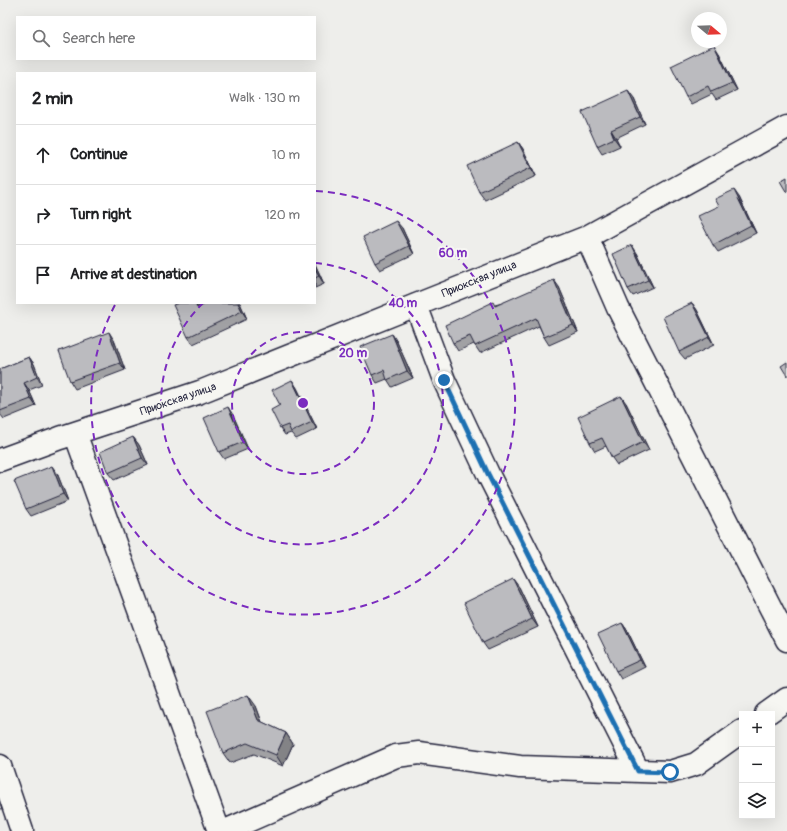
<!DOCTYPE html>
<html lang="en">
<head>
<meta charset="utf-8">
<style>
  :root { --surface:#fff; --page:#f6f6f6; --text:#202124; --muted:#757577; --line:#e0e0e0 }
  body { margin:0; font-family:Pangolin,sans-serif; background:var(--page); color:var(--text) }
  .controls { position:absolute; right:12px; bottom:12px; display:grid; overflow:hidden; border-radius:0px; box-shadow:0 4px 16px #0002 }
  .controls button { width:36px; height:36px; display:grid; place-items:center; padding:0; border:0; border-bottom:1px solid var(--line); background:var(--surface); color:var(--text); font:20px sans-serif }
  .compass { position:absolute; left:691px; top:12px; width:36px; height:36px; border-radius:50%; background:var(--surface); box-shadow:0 4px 16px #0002; rotate:109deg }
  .stop { position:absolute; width:12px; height:12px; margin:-9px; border:3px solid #1f6fb2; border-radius:50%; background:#fff }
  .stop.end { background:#1f6fb2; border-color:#fff; box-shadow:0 1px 4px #0008 }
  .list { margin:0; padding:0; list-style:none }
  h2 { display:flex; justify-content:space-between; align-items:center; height:52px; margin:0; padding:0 16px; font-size:17px }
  h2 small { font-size:13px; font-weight:400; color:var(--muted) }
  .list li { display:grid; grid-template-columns:26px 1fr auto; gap:12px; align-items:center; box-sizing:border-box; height:60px; padding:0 16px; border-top:1px solid var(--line) }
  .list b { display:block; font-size:15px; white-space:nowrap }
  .list em { font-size:13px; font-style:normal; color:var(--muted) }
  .icon { flex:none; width:22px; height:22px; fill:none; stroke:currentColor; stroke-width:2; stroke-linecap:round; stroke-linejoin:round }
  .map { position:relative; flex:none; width:787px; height:831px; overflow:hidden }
  .search { position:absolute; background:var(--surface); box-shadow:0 4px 16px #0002; left:16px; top:16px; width:300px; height:44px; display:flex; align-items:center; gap:10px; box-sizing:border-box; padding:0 14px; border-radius:0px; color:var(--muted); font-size:15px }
  .panel { position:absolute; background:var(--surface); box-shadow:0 4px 16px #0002; left:16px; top:72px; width:300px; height:232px; border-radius:0px }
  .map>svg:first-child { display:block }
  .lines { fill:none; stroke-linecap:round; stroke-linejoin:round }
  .minor-casing { stroke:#22223b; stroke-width:25 }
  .minor { stroke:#f6f6f2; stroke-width:22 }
  .wall { fill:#a1a1a4; stroke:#22223b }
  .shaded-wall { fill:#838386; stroke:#22223b }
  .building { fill:#bbbbbf; stroke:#22223b }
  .route { stroke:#1f6fb2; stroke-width:5 }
  .ring { fill:none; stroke:#7b2cbf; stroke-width:2; stroke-dasharray:7 5 }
  .labels { text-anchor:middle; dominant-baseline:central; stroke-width:4; stroke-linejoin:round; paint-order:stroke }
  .street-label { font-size:11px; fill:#22223b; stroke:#f6f6f2 }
  .centre { fill:#7b2cbf; stroke:#f6f6f2; stroke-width:2 }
  .ring-label { font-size:12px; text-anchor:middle; font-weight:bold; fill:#7b2cbf; stroke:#f6f6f2; stroke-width:4; stroke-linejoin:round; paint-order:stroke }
</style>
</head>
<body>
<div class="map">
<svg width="787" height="831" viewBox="0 0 787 831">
  <rect width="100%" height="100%" fill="#eeeeeb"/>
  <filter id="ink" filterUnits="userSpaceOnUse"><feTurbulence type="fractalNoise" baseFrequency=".025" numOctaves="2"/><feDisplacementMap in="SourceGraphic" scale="8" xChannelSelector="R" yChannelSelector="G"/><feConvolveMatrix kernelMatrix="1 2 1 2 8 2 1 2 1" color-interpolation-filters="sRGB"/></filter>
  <g filter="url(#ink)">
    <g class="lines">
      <g class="minor-casing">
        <path id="minor" d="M587 237 618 308 787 640
          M416 305 444 380 489 476 638 771
          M75 433 219 831
          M0 460 60 438 200 392 416 305 587 237 787 127
          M766 714 787 699
          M0 766 22 831
          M225 831 396 756 419 753 520 767 670 772 696 764 742 731"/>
      </g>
      <use href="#minor" class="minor"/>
    </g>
    <path class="wall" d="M719 53 737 90 716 100 712 94 691 104 686 97Z
      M634 99 645 124 616 138 620 146 602 154 597 146Z
      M518 142 523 149 536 176 485 200 479 192Z
      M739 197 756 233 718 252 713 245Z
      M402 228 414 254 380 270 375 263Z
      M637 253 653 287 633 296 628 289Z
      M315 264 324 284 315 288Z
      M559 287 578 332 549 345 544 337 539 326 480 353 474 344 458 351 453 343 495 305Z
      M240 303 247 319 193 344 188 337 199 307Z
      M692 303 697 310 714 345 685 359 679 352Z
      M392 334 397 342 413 378 392 387 387 379 377 383 372 375Z
      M114 340 125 370 75 389 70 381Z
      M29 357 34 364 42 385 29 390 36 406 4 419 0 414V369Z
      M292 380 297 388 317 429 296 439 291 433 285 435 280 428V405Z
      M626 403 649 450 617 465 612 458 606 446 595 451 590 443Z
      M233 415 248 449 224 459 219 452Z
      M133 437 139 445 148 465 114 480 108 473Z
      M57 473 68 501 31 516 26 509Z
      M519 587 538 627 488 650 483 643Z
      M622 623 627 630 645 667 621 679 616 671Z
      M256 706 262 722 286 733 293 744 283 766 254 754 230 763 223 753Z"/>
    <path class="shaded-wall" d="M714 45 719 53 737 90 732 83Z
      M628 91 634 99 645 124 640 117Z
      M611 130 616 138 620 146 614 138Z
      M518 142 523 149 536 176 531 168Z
      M734 190 739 197 756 233 751 225Z
      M396 221 402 228 414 254 409 246Z
      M632 245 637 253 653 287 648 280Z
      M315 264 324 284 319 276 315 268Z
      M554 280 559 287 578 332 573 325Z
      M195 303H197V304L203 315 197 308Z
      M238 303H240L247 319 242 311Z
      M692 303 697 310 714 345 709 337Z
      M109 332 114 340 125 370 120 363Z
      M392 334 397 342 413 378 407 371Z
      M29 357 34 364 42 385 37 377Z
      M292 380 297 388 317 429 312 422Z
      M24 383 29 390 36 406 31 399Z
      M621 396 626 403 649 450 643 442Z
      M228 407 233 415 248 449 243 442Z
      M133 437 139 445 148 465 142 458Z
      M52 466 57 473 68 501 63 494Z
      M513 579 519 587 538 627 532 619Z
      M622 623 627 630 645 667 640 660Z
      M248 695 256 706 265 731 258 720Z
      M286 733 293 744 283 766 276 755Z"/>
    <path class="building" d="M714 45 732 83 711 92 708 86 686 97 671 66Z
      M628 91 640 117 611 130 614 138 597 146 582 112Z
      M518 142 531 168 479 192 467 166Z
      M787 177V193L780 181Z
      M734 190 751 225 713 245 698 216 719 206 715 199Z
      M396 221 409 246 375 263 363 237Z
      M632 245 648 280 628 289 613 254Z
      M315 268 319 276 315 278Z
      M554 280 573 325 544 337 536 318 475 346 470 336 453 343 445 325 493 302 495 306Z
      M179 303H195L197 308 208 303H238L242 311 188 337 173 305Z
      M692 303 709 337 679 352 663 317Z
      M109 332 120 363 70 381 59 351Z
      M392 334 407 371 387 380 384 370 372 375 360 347Z
      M29 357 37 377 24 383 31 399 0 411V369Z
      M787 362V376L781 366Z
      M292 380 312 422 291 432 288 425 280 428 271 410 280 405 272 390Z
      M621 396 643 442 612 458 602 438 590 443 578 417Z
      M228 407 243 442 219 452 204 418Z
      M133 437 142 458 108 473 100 452Z
      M52 466 63 494 26 509 14 481Z
      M513 579 532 619 483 643 464 603Z
      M622 623 640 660 616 671 598 634Z
      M248 695 258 720 286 733 276 755 247 743 223 753 207 711Z"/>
  </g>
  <g class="lines" filter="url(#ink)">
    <path class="route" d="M444 380 489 476 638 771 670 772"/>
  </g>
  <g class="ring">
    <circle cx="303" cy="403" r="71"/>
    <path d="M315 263A141 141 0 1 1 203 303"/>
    <path d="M316 191A212 212 0 1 1 116 303"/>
  </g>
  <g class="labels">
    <g class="street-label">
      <text transform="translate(479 279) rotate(-22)">Приокская улица</text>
      <text transform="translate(178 399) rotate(-19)">Приокская улица</text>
    </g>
  </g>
  <circle cx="303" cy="403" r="6" class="centre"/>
  <g class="ring-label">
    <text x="453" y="257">60 m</text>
    <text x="403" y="307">40 m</text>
    <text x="353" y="357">20 m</text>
  </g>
</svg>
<div class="controls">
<button>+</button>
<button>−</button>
<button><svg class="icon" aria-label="layers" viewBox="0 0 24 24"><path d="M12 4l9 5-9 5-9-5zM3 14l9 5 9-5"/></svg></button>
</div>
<svg class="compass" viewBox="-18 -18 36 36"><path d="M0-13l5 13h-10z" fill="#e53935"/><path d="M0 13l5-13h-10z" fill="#757577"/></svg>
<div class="stop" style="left:670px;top:772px"></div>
<div class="stop end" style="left:444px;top:380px"></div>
<div class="search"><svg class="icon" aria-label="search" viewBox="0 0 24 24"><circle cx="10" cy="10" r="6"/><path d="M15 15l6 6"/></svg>Search here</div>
<section class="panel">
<h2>2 min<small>Walk · 130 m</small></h2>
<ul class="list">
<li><svg class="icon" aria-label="ahead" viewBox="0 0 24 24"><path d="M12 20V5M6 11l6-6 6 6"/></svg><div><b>Continue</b></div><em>10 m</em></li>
<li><svg class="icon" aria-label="right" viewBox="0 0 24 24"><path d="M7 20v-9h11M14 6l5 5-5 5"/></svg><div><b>Turn right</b></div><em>120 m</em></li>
<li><svg class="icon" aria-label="arrive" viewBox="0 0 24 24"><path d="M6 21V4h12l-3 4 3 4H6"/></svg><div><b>Arrive at destination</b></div></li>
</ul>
</section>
</div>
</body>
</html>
